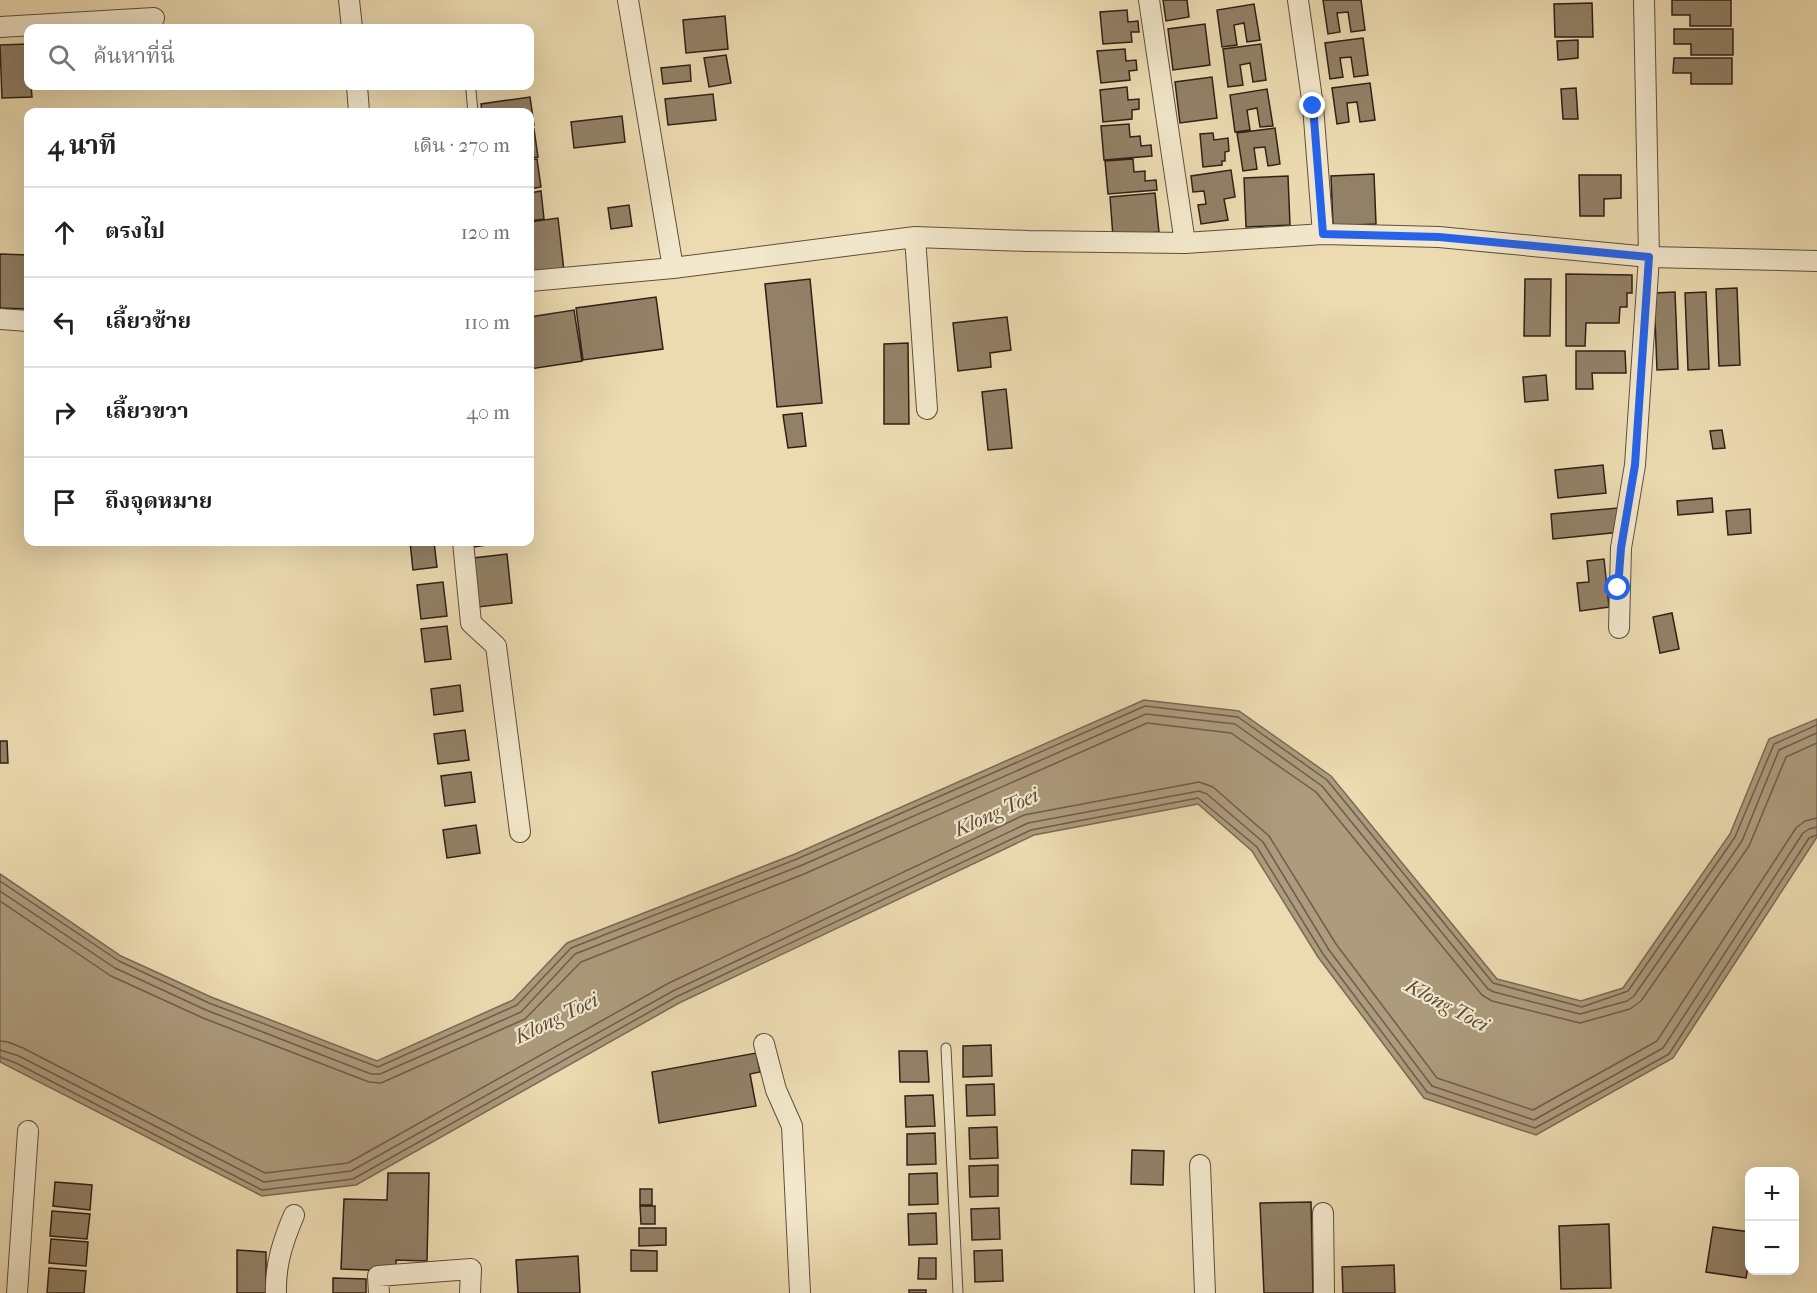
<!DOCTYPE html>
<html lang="th">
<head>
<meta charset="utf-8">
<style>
  :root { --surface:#fff; --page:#f6f6f6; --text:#202124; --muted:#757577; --line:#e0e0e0 }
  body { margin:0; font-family:"IM FELL French Canon","Noto Serif Thai",serif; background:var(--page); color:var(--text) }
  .controls { position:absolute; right:18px; bottom:18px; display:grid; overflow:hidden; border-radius:12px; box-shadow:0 6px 24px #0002 }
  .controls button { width:54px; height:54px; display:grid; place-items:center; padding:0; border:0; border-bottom:2px solid var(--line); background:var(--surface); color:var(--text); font:30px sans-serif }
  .stop { position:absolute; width:18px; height:18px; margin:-14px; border:4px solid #2563eb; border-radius:50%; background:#fff }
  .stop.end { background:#2563eb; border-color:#fff; box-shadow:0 2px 6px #0008 }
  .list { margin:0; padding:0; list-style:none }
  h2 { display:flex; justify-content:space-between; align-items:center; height:78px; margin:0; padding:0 24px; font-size:26px }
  h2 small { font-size:20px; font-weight:400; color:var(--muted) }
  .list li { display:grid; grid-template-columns:39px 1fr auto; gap:18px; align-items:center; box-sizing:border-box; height:90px; padding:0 24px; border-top:2px solid var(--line) }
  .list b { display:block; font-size:22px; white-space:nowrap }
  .list em { font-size:20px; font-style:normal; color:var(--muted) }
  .icon { flex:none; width:33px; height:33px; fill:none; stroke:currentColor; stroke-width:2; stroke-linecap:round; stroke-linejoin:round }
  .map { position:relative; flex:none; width:1817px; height:1293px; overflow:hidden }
  .search { position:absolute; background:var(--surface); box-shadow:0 6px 24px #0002; left:24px; top:24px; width:510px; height:66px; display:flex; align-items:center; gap:15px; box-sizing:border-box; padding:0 21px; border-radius:12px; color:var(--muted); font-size:22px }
  .panel { position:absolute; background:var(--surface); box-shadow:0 6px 24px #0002; left:24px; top:108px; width:510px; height:438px; border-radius:12px }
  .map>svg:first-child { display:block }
  .water { fill:#ac9b7d; stroke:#7a6954; stroke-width:1.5 }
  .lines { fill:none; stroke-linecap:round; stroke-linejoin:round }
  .shore { stroke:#6e5d4a; stroke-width:1.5 }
  .building { fill:#928167; stroke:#301f17; stroke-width:1.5 }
  .lane-casing { stroke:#5f4e3e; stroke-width:11 }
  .street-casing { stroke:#5f4e3e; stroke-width:22 }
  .lane { stroke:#f3e8cc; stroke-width:9 }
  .street { stroke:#f3e8cc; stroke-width:20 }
  .route { stroke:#2563eb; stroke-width:8 }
  .labels { text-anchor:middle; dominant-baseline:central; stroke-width:4.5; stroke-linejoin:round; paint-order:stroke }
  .water-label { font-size:21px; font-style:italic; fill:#5b4a3b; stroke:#f3e8cc }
</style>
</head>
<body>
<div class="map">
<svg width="1817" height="1293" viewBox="0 0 1817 1293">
  <rect width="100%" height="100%" fill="#ecdbb1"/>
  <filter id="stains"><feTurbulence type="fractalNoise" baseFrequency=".00333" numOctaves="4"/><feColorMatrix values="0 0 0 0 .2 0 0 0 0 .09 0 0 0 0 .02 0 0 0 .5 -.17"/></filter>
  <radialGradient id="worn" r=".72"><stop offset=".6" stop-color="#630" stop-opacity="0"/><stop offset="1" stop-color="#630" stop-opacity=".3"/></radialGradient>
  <path class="water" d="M1144 700 1239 711 1331 776 1497 979 1581 1001 1623 988 1730 834 1769 739 1817 719V837L1673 1058 1536 1135 1424 1098 1318 957 1252 851 1198 804 1034 835 679 1003 356 1185 262 1196 0 1062V874L121 956 211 997 377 1061 513 1000 567 943 795 854Z"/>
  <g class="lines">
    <path class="shore" d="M0 881 119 961 209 1003 378 1067 517 1005 571 948 797 859 1145 706 1238 717 1327 780 1493 983 1582 1007 1628 991 1735 837 1774 744 1817 725
      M0 891 115 968 206 1010 371 1074H380L521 1012 575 954 800 866 1146 714 1235 724 1322 786 1488 989 1494 992 1580 1014 1627 1001 1634 996 1742 841 1779 750 1817 733
      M0 901 111 976 203 1018 369 1082 381 1083 525 1019 581 962 804 874 1147 723 1231 733 1316 792 1482 995 1492 1001 1580 1023 1630 1009 1641 1001 1749 846 1786 757 1817 743
      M0 1041 8 1042 23 1048 265 1173 348 1163 669 983 1024 815 1199 782 1213 787 1269 836 1336 944 1437 1078 1533 1110 1657 1041 1796 828 1805 821 1817 818
      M0 1050 19 1056 264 1182 351 1171 673 991 1028 823 1199 791 1207 794 1263 842 1329 950 1432 1086 1534 1120 1663 1048 1803 833 1809 829 1817 827
      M0 1057 16 1063 262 1190 353 1179 676 997 1031 830 1198 798 1257 847 1323 954 1427 1092 1535 1128 1669 1054 1809 838 1817 835"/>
  </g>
  <path class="building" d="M1163 0H1187L1189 17 1166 21Z
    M1323 0H1361L1365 30 1351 32 1348 12 1337 13 1340 32 1328 34Z
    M1672 0H1731V26H1690V15H1672Z
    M1592 3 1593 37H1555L1554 4Z
    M1254 4 1260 40 1247 42 1244 23 1234 25 1237 45 1222 47 1217 10Z
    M1127 10 1128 22 1138 21 1139 32H1131L1132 42 1103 44 1100 12Z
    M725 16 728 49 686 53 683 20Z
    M1205 24 1210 65 1173 70 1168 29Z
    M1674 29H1733V55H1691V44H1674Z
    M1363 38 1368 75 1354 77 1351 57 1340 58 1343 77 1330 79 1325 43Z
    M1578 40V58L1558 60 1557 41Z
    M28 44V86H31L32 97 2 98 0 45Z
    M1261 44 1266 80 1253 82 1250 63 1240 65 1243 85 1228 87 1223 49Z
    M1125 49 1126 61 1136 60 1137 70 1129 71 1130 80 1101 83 1097 51Z
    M726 55 731 83 709 87 704 58Z
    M1674 58H1732V84H1691V73H1673Z
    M690 65 691 81 663 84 661 68Z
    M1212 77 1217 118 1180 123 1175 82Z
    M1370 83 1375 120 1360 122 1357 102 1347 103 1349 122 1337 124 1332 88Z
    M1127 87 1128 100 1139 99V109L1132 110V119L1103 122 1100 90Z
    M1576 88 1578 119H1563L1561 89Z
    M1267 89 1273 126 1260 127 1257 108 1247 110 1250 130 1235 132 1230 95Z
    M713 94 716 120 668 125 665 99Z
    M530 97 534 125H530V112H482L481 104Z
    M622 116 625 142 574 148 571 122Z
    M1129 124 1130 137 1140 136 1141 146 1151 145 1152 156 1104 160 1101 126Z
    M1275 128 1280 164 1268 166 1265 147 1254 148 1257 169 1243 171 1237 133Z
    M534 129 538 157 530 158V130Z
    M1213 133 1214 140 1228 138 1229 151 1225 152V161H1222V165L1203 167 1200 134Z
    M537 159 541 187 530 189V160Z
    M1133 159 1134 172 1145 171V181L1156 180 1157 190 1108 194 1105 161Z
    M1231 170 1235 197 1224 199 1228 220 1201 224 1198 205 1206 204 1204 191 1193 192 1191 176Z
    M1374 174 1376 224 1333 226 1331 176Z
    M1579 175H1621V198L1604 199V216H1580Z
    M1288 176 1290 225 1246 227 1244 178Z
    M541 191 544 219 530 221V193Z
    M1155 193 1159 232 1113 237 1110 197Z
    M629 205 632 226 611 229 608 208Z
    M558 218 564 271 530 276V222Z
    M0 254 28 255V309L0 308Z
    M1566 274 1632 275V293H1627V307H1620L1619 323H1586L1585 346H1566Z
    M810 279 822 403 777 407 765 284Z
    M1525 279H1551L1550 336H1524Z
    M1737 288 1740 365 1719 366 1716 289Z
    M1675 292 1678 369 1657 370 1654 293Z
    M1706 292 1709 369 1688 370 1685 293Z
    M656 297 663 349 583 360 576 308Z
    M574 310 582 361 530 369V317Z
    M1007 317 1011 350 990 353 991 367 958 371 953 323Z
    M908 343 909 424H884V344Z
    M1576 351H1625L1626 373H1592L1593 389H1576Z
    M1546 375 1548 400 1525 402 1523 377Z
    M1006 389 1012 448 988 450 982 392Z
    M802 413 806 446 788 448 783 415Z
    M1722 430 1725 448 1713 449 1710 431Z
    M1603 465 1606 493 1558 498 1555 470Z
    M1712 498 1713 512 1678 515 1677 501Z
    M1618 508 1621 532 1553 539 1551 514Z
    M1750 509 1751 533 1728 535 1726 511Z
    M410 542H434L437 567 413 570Z
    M473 542H508L474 547Z
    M507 554 512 603 478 607 473 558Z
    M1604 559 1609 607 1580 611 1577 583 1589 582 1587 561Z
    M443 582 447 616 421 619 417 585Z
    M1672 613 1679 649 1660 653 1653 617Z
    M447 626 451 659 425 662 421 629Z
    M460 685 463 711 434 715 431 689Z
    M465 730 469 760 438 764 434 734Z
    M0 741H7L8 763H0Z
    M471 772 475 802 445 806 441 776Z
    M476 825 480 853 447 858 443 830Z
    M991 1045 992 1076 963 1077V1046Z
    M899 1051H927L929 1082H900Z
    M756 1053 760 1072 750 1074 756 1106 659 1123 652 1072Z
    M994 1084 995 1115 967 1116 966 1085Z
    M933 1095 935 1126 906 1127 905 1096Z
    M997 1127 998 1158 970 1159 969 1128Z
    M935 1133 936 1164 907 1165V1134Z
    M1132 1150 1164 1151 1163 1185 1131 1184Z
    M998 1165V1196L970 1197 969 1166Z
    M388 1173H429L427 1261 396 1260V1271L341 1269 344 1199 387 1200Z
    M937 1173 938 1204 909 1205V1174Z
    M55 1182 92 1185 90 1210 53 1206Z
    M640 1189H652V1205H640Z
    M1311 1202 1313 1293H1264L1260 1203Z
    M640 1206H655V1224H641Z
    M999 1208 1000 1239 972 1240 971 1209Z
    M52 1211 90 1214 87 1239 50 1236Z
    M936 1213 937 1244 909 1245 908 1214Z
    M1609 1224 1611 1288 1561 1289 1559 1226Z
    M1713 1227 1750 1232V1256L1746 1278 1706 1272Z
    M639 1228H666V1245L639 1246Z
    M51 1239 88 1242 86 1266 49 1263Z
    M237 1250 266 1252V1293H237Z
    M631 1250 657 1251V1271H631Z
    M1002 1250 1003 1281 975 1282 974 1251Z
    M578 1256 580 1293H518L516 1260Z
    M919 1258H936V1279H918Z
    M1394 1265 1395 1293H1343L1342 1267Z
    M49 1268 86 1271 84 1293H47Z
    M333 1278 366 1279V1293H333Z
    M909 1290H926V1293H909Z"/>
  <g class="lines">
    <g class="lane-casing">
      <path id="lane" d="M471 91 473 112
        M946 1048 958 1293"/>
    </g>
    <g class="street-casing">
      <path id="street" d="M349 0 352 28
        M628 0 673 268
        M1149 0 1185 243
        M1298 0 1313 106 1323 234
        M0 27 154 18
        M357 86 359 112
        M915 237 927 409
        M530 281 673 268 915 237 1028 241 1185 243 1323 234 1439 237 1649 257 1817 261
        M0 319 28 321
        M463 542 471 623 496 646 520 832
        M1619 628 1621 548 1635 465 1649 257 1644 0
        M764 1044 776 1090 792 1126 800 1293
        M1200 1165 1205 1293
        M1323 1213 1324 1293
        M17 1293 28 1131
        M276 1293C275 1265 283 1241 294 1215
        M379 1293 378 1276 471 1269 470 1293"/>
    </g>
    <use href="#lane" class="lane"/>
    <use href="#street" class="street"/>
  </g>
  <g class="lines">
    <path class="route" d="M1313 106 1323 234 1439 237 1649 257 1635 465 1621 548 1618 588"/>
  </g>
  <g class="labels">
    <g class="water-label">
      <text transform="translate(996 812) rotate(-24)">Klong Toei</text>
      <text transform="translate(1447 1005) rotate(28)">Klong Toei</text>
      <text transform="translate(556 1018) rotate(-26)">Klong Toei</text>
    </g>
  </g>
  <rect width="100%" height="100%" filter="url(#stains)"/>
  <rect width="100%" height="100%" fill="url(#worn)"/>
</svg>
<div class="controls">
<button>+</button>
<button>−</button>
</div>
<div class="stop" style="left:1618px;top:588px"></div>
<div class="stop end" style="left:1313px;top:106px"></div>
<div class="search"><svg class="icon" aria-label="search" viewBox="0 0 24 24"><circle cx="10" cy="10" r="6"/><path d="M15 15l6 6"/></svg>ค้นหาที่นี่</div>
<section class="panel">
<h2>4 นาที<small>เดิน · 270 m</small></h2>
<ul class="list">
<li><svg class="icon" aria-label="ahead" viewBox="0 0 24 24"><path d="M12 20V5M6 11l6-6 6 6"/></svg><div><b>ตรงไป</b></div><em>120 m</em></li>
<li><svg class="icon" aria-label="left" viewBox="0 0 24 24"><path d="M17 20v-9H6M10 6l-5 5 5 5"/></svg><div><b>เลี้ยวซ้าย</b></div><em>110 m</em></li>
<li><svg class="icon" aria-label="right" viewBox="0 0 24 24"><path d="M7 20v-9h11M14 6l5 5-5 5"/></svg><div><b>เลี้ยวขวา</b></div><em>40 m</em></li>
<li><svg class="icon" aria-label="arrive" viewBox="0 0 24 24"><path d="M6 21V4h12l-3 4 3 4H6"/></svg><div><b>ถึงจุดหมาย</b></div></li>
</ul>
</section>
</div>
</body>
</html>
